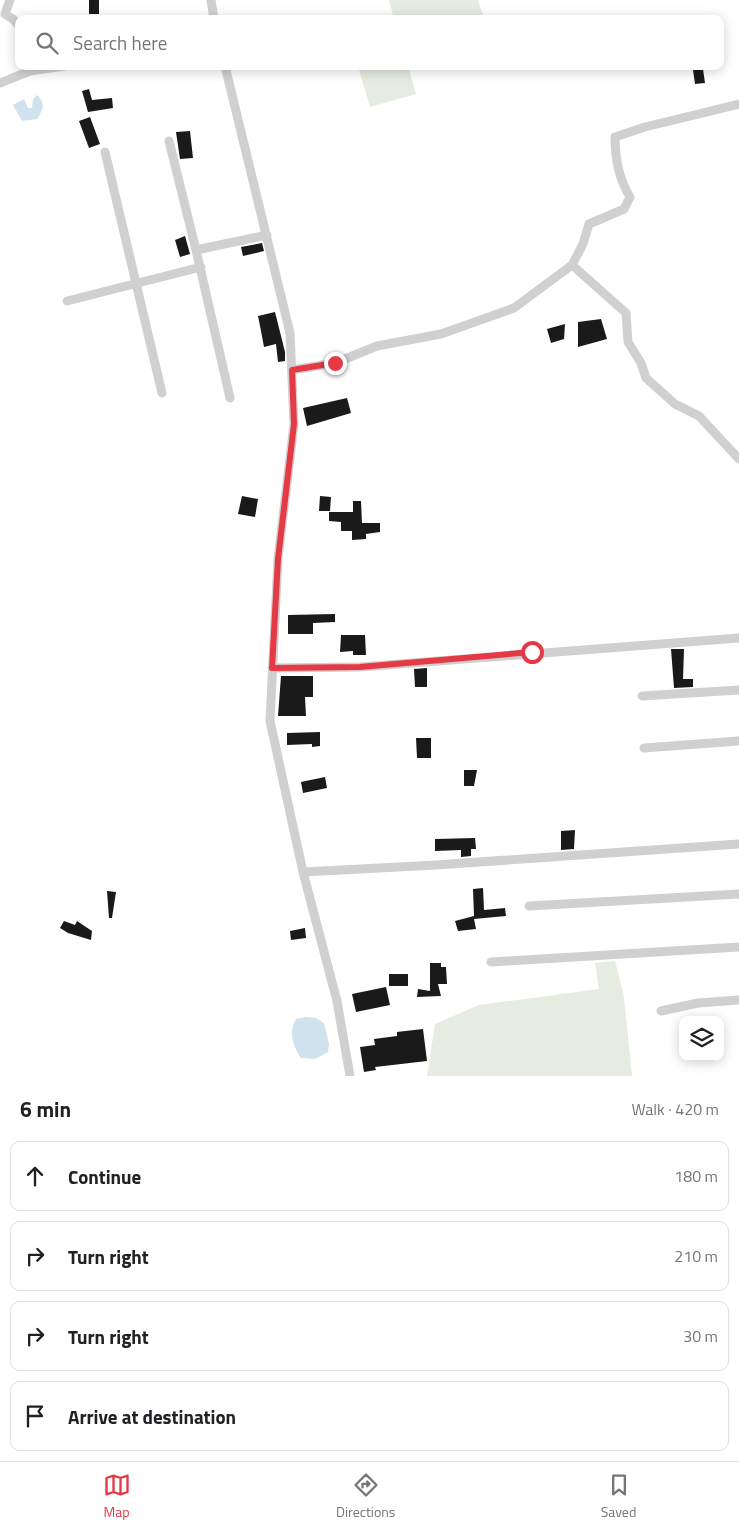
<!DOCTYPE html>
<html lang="en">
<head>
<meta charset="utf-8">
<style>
  :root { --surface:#fff; --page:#f2f2f2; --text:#202124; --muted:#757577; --line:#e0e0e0; --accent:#e63946 }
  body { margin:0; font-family:"Titillium Web",sans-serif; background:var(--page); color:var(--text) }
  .controls { position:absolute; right:15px; bottom:15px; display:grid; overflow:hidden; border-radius:10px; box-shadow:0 2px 12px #0003 }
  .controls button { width:45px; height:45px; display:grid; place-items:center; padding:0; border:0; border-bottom:1px solid var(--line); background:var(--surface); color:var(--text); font:25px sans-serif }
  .stop { position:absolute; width:15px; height:15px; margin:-11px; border:4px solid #e63946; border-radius:50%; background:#fff }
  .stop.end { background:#e63946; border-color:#fff; box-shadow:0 1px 5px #0008 }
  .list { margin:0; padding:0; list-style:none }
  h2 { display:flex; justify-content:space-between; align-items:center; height:65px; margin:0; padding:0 20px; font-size:21px }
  h2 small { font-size:16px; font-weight:400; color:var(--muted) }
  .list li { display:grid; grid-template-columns:32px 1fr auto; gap:15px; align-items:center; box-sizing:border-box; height:70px; margin:0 10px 10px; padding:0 10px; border:1px solid var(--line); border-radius:10px }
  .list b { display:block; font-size:19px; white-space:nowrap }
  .list em { font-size:16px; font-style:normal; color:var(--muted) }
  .icon { flex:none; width:28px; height:28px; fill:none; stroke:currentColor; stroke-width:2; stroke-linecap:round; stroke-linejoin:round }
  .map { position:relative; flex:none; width:739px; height:1076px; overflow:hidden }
  .search { position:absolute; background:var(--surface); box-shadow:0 2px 12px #0003; left:15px; right:15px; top:15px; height:55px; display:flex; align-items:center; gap:12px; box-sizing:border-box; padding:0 18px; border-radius:10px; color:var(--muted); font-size:19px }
  .sheet { height:385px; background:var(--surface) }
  nav { display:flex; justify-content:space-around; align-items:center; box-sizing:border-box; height:70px; border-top:1px solid var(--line); background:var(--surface); font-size:14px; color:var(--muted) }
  nav a { display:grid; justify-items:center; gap:2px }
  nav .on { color:var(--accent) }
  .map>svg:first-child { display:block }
  .green { fill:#e6ecdf }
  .water { fill:#cfe2ee }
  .building { fill:#1a1a1a }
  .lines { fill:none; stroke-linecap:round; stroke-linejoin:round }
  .minor { stroke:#d0d0d0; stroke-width:9 }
  .route { stroke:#e63946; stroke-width:6 }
</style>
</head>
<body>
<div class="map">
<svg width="739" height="1076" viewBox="0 0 739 1076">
  <rect width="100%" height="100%" fill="#fff"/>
  <path class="green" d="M389 0H478L484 19H394Z
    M358 66H408L416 94 370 107Z
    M615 961 624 997 632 1076H427L435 1024 479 1005 599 989 595 963Z"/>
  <path class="water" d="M37 95C46 103 43 111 37 119L22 121 13 105 24 99 28 108H32L33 99Z
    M305 1017 316 1018 324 1023 329 1044 328 1052 315 1059 301 1058C293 1046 288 1032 296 1019Z"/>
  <path class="building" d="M89 0H99V14H89Z
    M703 69 705 83 695 84 693 70Z
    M89 89 92 100 112 98 113 108 88 112 82 91Z
    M90 117 100 144 89 148 79 121Z
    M190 131 193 158 180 159 176 132Z
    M185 236 190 254 180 257 175 240Z
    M262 243 264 251 243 256 241 247Z
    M275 312 285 352V361L278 362 276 344 264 347 261 331 258 316Z
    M601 319 607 339 578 347V322Z
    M565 324 564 339 551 343 547 329Z
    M347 398 351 413 307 426 303 408Z
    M242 496 258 499 255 517 238 514Z
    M320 496 331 497 330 511H319Z
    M353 501H361L362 523H380V532L366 534V539L352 540V531H341V522L329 521V512H353Z
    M335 614V622L313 623V634H288V615Z
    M341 635H365L366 655H353V651L340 652Z
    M671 649H684L683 679H693V687L674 688Z
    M427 668V687H415L414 669Z
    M281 676H313V697H305L306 716H278Z
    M320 732V746L312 747V744L287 745V733Z
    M416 738H431V758H417Z
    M464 770H477L474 786H464Z
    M325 777 327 788 303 793 301 782Z
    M575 830 574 849 561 850V831Z
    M475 838 476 849H471V856L461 857V850L435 851V839Z
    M483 888 484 910 505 908 506 916 474 919 476 929 458 931 455 921 474 916 473 889Z
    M107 891 116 892 112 918H109Z
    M64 921 75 925 77 921 92 931 91 940 68 933 60 928Z
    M305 928 306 938 291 940 290 931Z
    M430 963H441V967H446L447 984H438L441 996 417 997 418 989 430 991Z
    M389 974H408V986H389Z
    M386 987 390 1005 356 1012 352 994Z
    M423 1029 427 1061 375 1067 376 1070 364 1072 360 1047 375 1045 374 1039 397 1036V1032Z"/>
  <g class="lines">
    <path class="minor" d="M10 0 5 14 13 19 19 26
      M211 0 214 19
      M225 66 290 333 294 424 278 559 270 721 303 872 337 1001 350 1076
      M0 83 30 71 64 66
      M169 141 196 250
      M105 152 162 393
      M572 265 626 313 628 342 641 363 646 378 675 404 699 416 739 459
      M67 301 201 267
      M292 370 335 363 377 346 441 334 514 308 572 265 583 244 589 224 624 209 630 197C619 179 615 158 615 137L645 127 739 104
      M230 398 196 250 267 235
      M272 668 360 667 739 638
      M642 696 739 690
      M644 748 739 741
      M303 872 436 865 739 844
      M529 906 739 894
      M491 962 739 947
      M661 1011 698 1003 739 1000"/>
  </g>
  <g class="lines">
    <path class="route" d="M335 363 292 370 294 424 278 559 272 668 360 667 532 652"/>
  </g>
</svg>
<div class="controls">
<button><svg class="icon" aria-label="layers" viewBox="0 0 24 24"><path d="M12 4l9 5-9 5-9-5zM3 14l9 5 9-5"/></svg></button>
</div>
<div class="stop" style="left:532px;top:652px"></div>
<div class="stop end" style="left:335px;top:363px"></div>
<div class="search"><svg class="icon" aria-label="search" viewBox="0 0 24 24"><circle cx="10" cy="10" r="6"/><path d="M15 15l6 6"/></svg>Search here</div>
</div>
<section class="sheet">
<h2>6 min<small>Walk · 420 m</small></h2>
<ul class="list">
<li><svg class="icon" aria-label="ahead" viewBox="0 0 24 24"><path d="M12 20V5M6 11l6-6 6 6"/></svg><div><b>Continue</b></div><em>180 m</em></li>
<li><svg class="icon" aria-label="right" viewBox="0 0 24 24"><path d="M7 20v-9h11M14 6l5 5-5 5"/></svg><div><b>Turn right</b></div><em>210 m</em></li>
<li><svg class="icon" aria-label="right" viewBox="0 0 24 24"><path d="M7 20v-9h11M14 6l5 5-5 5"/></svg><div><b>Turn right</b></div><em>30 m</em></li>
<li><svg class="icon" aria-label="arrive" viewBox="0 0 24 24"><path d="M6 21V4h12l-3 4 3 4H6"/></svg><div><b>Arrive at destination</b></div></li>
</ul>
</section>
<nav>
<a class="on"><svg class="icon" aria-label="map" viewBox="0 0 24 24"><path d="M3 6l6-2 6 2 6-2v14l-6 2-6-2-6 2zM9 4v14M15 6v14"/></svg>Map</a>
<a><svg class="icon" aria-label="directions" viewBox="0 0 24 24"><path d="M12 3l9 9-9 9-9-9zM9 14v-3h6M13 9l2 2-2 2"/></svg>Directions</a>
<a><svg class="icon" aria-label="saved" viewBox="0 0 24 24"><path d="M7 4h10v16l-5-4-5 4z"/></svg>Saved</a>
</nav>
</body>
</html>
